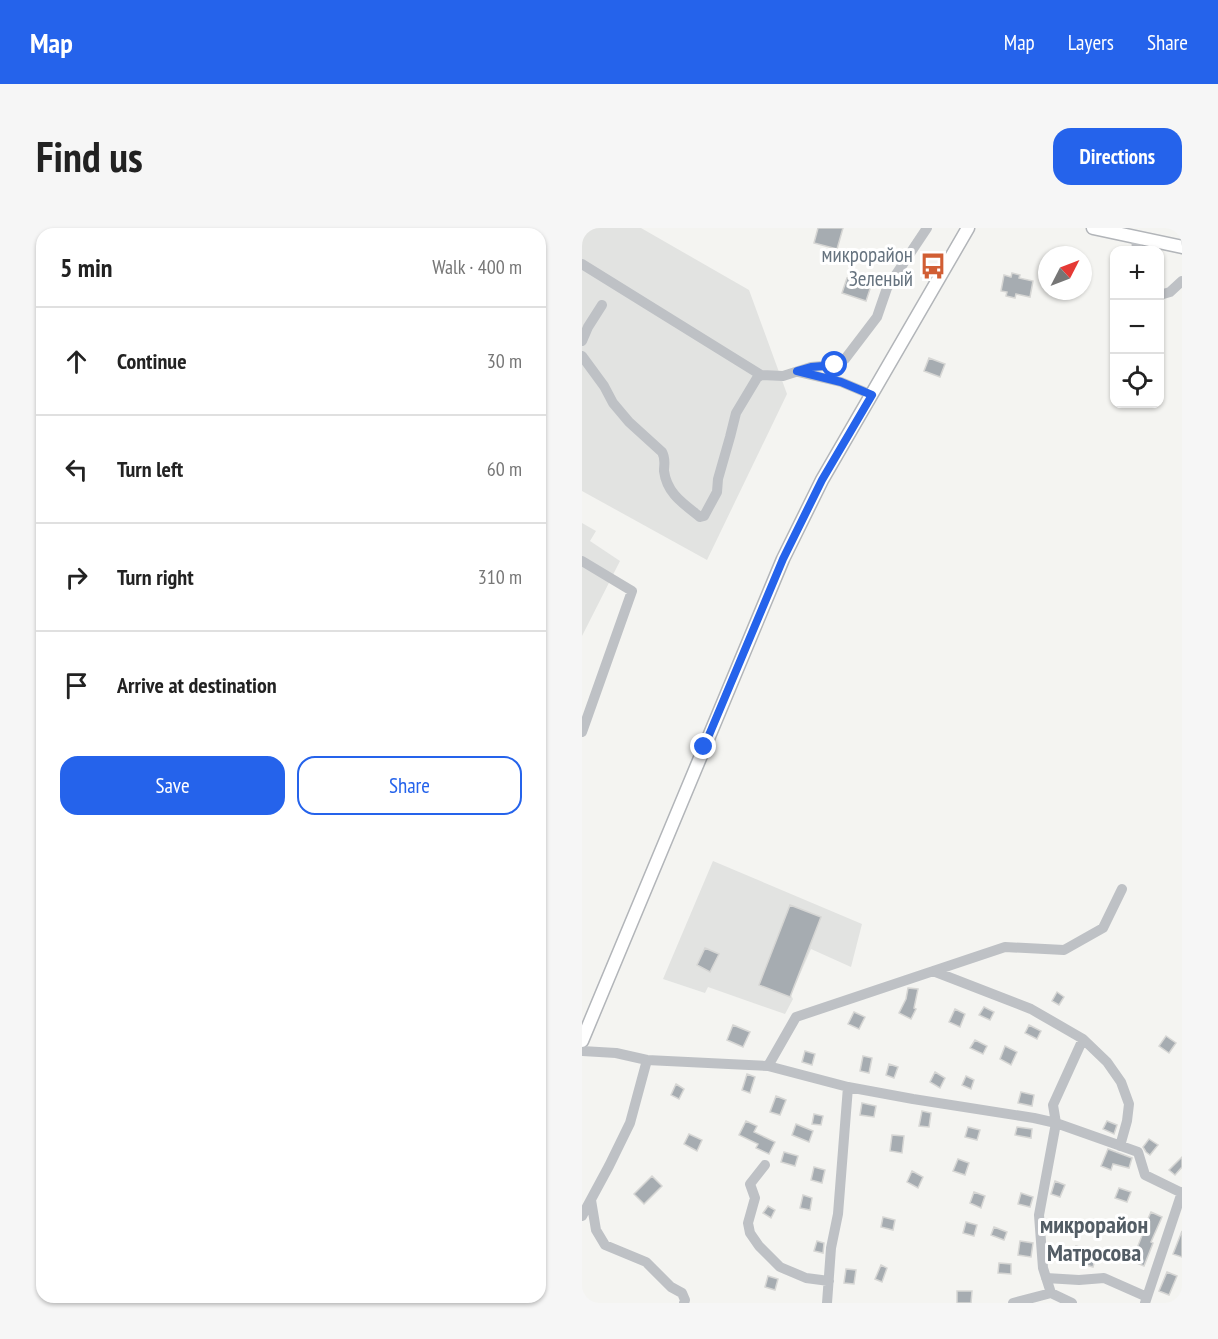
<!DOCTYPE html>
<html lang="en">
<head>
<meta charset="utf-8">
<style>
  :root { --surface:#fff; --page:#f6f6f6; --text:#222; --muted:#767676; --line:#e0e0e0; --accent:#2563eb }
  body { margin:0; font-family:"PT Sans Narrow",sans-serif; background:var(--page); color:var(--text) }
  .controls { position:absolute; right:18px; top:18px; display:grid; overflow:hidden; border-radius:12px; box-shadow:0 2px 4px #0004 }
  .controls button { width:54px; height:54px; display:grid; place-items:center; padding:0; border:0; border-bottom:2px solid var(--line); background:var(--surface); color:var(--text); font:30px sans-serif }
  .compass { position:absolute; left:456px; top:18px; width:54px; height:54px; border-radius:50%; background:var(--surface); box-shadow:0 2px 4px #0004; rotate:48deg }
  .stop { position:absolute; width:18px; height:18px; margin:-14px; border:4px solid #2563eb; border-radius:50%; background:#fff }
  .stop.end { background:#2563eb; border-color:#fff; box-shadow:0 2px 6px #0008 }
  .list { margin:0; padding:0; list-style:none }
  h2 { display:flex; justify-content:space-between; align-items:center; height:78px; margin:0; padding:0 24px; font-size:26px }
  h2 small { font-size:20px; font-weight:400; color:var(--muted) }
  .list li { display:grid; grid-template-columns:39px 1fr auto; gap:18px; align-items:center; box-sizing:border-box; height:108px; padding:0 24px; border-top:2px solid var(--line) }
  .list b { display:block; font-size:22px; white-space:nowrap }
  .list em { font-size:20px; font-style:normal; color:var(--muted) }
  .actions { display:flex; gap:12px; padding:18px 24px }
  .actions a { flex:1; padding:14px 0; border:2px solid var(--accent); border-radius:18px; text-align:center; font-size:21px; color:var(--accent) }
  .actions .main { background:var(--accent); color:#fff }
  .icon { flex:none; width:33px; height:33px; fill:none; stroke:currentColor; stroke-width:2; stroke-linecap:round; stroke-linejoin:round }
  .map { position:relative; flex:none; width:600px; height:1075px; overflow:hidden; border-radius:18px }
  header { display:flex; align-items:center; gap:36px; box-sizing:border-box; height:84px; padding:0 30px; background:var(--accent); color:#fff }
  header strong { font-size:28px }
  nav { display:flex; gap:33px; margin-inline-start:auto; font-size:21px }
  .intro { display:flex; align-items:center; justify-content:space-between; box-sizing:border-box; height:144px; padding:0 36px }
  h1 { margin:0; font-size:42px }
  .button { padding:15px 27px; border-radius:18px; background:var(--accent); color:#fff; font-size:21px; font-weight:700 }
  main { display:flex; gap:36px; padding:0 36px }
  aside { flex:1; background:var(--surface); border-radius:18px; box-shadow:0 2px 4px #0004 }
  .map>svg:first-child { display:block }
  .built { fill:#e2e3e1 }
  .building { fill:#a6acb1; stroke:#d6d6d4; stroke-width:1.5 }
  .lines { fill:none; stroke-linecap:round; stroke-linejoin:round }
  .major-casing { stroke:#b2b5b9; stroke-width:15 }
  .minor { stroke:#bec1c5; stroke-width:10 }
  .major { stroke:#fff; stroke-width:12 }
  .route { stroke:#2563eb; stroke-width:8 }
  .labels { text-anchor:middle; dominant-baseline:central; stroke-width:6; stroke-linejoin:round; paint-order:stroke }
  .poi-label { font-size:21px; fill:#66737f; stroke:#fff; text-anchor:end }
  .quarter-label { font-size:24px; font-weight:bold; fill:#535d65; stroke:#fff }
</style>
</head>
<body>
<header>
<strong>Map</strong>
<nav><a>Map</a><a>Layers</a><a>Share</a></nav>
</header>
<div class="intro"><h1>Find us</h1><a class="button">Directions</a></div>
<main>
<aside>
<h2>5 min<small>Walk · 400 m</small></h2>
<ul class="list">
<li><svg class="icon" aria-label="ahead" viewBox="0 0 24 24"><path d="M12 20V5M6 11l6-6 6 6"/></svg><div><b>Continue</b></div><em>30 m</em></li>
<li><svg class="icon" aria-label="left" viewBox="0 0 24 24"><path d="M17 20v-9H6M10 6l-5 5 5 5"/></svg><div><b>Turn left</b></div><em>60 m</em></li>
<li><svg class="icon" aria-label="right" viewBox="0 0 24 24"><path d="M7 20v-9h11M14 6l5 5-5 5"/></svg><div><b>Turn right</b></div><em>310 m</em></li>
<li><svg class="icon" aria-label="arrive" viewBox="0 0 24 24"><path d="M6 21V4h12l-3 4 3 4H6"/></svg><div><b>Arrive at destination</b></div></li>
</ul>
<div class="actions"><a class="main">Save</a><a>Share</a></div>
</aside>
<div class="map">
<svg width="600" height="1075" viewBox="0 0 600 1075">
  <rect width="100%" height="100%" fill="#f4f4f1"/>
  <path class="built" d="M0 0H59L167 62 205 166 125 332 0 263Z
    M0 295 14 303 8 313 38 333 0 408Z
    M131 633 280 696 269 739 229 721 209 767 211 771 203 786 126 759 123 765 81 751Z"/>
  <path class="building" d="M236 0H261L255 21 232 15Z
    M430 45 438 47 437 50 451 53 448 69 434 66 433 70 424 68 425 64 419 63 422 47 429 49Z
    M265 50 289 58 284 73 260 65Z
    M347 130 363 136 358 149 342 143Z
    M208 677 239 689 208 769 177 757Z
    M123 720 137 726 128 744 115 737Z
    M326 760 336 761 332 780 334 781 329 791 317 785 324 771Z
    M475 764 482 769 477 777 470 773Z
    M402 779 412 784 408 792 397 787Z
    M373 781 383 786 378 799 367 794Z
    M272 784 283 789 277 801 266 796Z
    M151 797 168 804 161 819 145 812Z
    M447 797 459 803 455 811 443 805Z
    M584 808 594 815 587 825 577 818Z
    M393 812 405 818 401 826 388 820Z
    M423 818 435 824 429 837 418 831Z
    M223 823 233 826 230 837 220 834Z
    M281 828 290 830 287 845 278 843Z
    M307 836 316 839 312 850 304 847Z
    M353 844 363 850 358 860 348 854Z
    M165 846 173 849 168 865 160 862Z
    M384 848 392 852 389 861 380 857Z
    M94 856 102 861 97 871 89 867Z
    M439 864 452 867 450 878 436 875Z
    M194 868 204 872 198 887 188 884Z
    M280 875 294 878 292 889 278 887Z
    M340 883 349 885 347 899 337 898Z
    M232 886 241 888 239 897 230 896Z
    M164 893 175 898 172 904 193 914 187 926 174 920 176 916 157 907Z
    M525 893 535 897 532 906 521 901Z
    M214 896 231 903 227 914 210 907Z
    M386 899 398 902 395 912 383 909Z
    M435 899 450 901 449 910 433 907Z
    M107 906 120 912 115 923 102 916Z
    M310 907 322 908 320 925 308 923Z
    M567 911 576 917 568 927 564 924 561 919Z
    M526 921 550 930 547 940 531 936 529 942 519 938Z
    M202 924 216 928 213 938 199 934Z
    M600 929V939L593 947 587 942Z
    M376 931 387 935 383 947 371 943Z
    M232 939 243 942 240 955 229 952Z
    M330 943 341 949 336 960 325 954Z
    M70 948 80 958 62 976 52 966Z
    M473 953 483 957 478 969 469 966Z
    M537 960 549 964 545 974 533 970Z
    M392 964 403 968 399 980 388 975Z
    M439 965 451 969 448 979 436 976Z
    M221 967 230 970 228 982 218 980Z
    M186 978 193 982 189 990 181 985Z
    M569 984 580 989 569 1014 571 1015 562 1038 550 1033 561 1005 560 1004Z
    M301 989 313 992 311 1002 299 999Z
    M384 994 395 997 392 1008 381 1005Z
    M412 999 425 1004 422 1012 409 1007Z
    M600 1003V1029L591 1026Z
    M235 1013 242 1015 241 1025 232 1023Z
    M438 1013 451 1015 449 1029 436 1027Z
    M494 1018 515 1024 511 1039 490 1033Z
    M417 1035 429 1036V1046L416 1045Z
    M299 1037 305 1040 300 1054 293 1051Z
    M264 1041 274 1042 272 1056 262 1055Z
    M585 1044 595 1048 587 1067 577 1063Z
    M186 1048 196 1051 193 1062 183 1059Z
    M375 1063H390L389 1075H375Z"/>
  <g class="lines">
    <g class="major-casing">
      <path id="major" d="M511 0 600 19
        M0 813 201 331 240 252 386 0"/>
    </g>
    <path class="minor" d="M554 9 555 22
      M0 36 179 147
      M578 67 588 64 600 53
      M0 113 6 99 20 77
      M0 128 22 158 31 175 47 194 80 224C84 231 82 236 82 243 85 266 102 276 118 289L122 288 135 264 136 251 148 209 154 185 175 150 179 147 201 148 229 139 253 137 263 131 295 89 305 60 345 0
      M216 144 259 154 290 167
      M0 333 50 363 0 504
      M351 743 449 781 501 811 471 877 474 895 457 987 461 1040 469 1065
      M501 811 525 834 539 854 547 876 545 893 538 918
      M0 823 34 825 65 832 186 838 214 789 423 719 482 722 521 700 540 661
      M186 838 266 859 256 986 249 1020 245 1075
      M266 859 331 871 452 890 474 895 556 924 563 947 600 965
      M183 937 168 956 173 970 166 995 168 1005 177 1018 198 1039 224 1050 247 1053
      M9 972 14 1002 23 1017 64 1034 89 1059 100 1065 103 1072 102 1075
      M0 988 27 938 48 895 65 832
      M464 1050 497 1052 522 1050 565 1069
      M431 1075 469 1065 490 1075
      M563 1075 600 964"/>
    <use href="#major" class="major"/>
  </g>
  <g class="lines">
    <path class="route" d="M122 519 201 331 240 252 290 167 259 154 215 143 229 139 253 137"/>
  </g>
  <defs>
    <g id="bus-bare" transform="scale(2.07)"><path d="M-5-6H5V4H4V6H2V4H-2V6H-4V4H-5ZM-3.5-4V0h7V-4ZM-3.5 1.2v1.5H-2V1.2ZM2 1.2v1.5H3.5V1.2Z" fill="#d15e34" stroke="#fff" stroke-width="2.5" paint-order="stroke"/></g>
  </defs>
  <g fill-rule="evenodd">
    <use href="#bus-bare" x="351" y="38"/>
  </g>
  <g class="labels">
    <g class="poi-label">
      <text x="331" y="26">микрорайон<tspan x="331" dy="24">Зеленый</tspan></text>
    </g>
    <g class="quarter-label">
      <text x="512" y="996">микрорайон<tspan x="512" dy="28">Матросова</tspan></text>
    </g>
  </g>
</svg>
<div class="controls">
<button>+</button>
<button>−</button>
<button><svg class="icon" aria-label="locate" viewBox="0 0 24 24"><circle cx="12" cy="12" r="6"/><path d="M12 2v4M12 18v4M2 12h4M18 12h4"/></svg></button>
</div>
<svg class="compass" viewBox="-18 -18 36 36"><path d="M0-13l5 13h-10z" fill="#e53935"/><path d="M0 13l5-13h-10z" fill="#767676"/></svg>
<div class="stop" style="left:253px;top:137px"></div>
<div class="stop end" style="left:122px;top:519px"></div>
</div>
</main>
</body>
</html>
